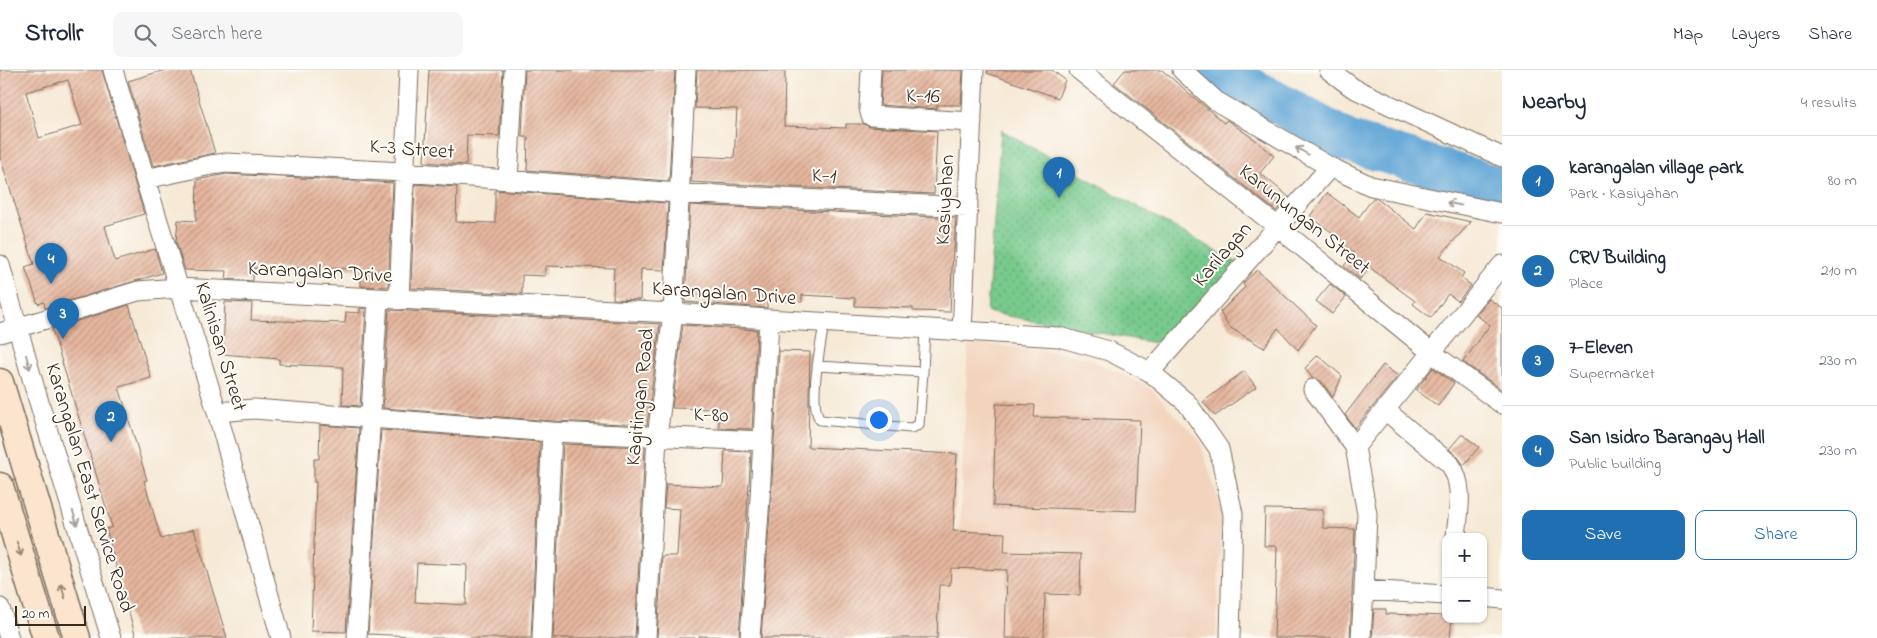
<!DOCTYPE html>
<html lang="en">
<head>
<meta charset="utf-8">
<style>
  :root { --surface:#fff; --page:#f6f6f7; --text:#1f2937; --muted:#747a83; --line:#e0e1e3; --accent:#1f6fb2 }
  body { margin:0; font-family:"Indie Flower",sans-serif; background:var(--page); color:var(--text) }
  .controls { position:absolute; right:15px; bottom:15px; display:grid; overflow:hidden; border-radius:10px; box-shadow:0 1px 4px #0004 }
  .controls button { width:45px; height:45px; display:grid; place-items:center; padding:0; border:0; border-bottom:1px solid var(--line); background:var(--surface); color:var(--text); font:25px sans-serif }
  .scale { position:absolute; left:15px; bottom:12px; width:71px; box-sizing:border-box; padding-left:5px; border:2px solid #3b2a1e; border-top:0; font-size:14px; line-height:18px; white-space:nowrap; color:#3b2a1e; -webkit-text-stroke:4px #fdfcf7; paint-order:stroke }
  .you { position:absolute; left:878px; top:349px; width:18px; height:18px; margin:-12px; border:4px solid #fff; border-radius:50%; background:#1a73e8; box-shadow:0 0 0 8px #1a73e833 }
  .badge { display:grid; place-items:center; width:32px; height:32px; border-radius:50%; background:var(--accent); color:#fff; font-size:16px; font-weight:700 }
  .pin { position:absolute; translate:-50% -41px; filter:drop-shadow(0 1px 2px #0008) }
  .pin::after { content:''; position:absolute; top:26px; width:18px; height:15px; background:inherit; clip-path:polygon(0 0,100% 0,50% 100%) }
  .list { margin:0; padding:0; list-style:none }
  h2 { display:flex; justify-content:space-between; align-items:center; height:65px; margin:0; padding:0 20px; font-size:21px }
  h2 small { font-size:16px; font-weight:400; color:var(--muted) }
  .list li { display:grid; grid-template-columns:32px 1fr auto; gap:15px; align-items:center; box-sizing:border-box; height:90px; padding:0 20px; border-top:1px solid var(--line) }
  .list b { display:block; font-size:19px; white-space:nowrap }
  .list p { margin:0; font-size:16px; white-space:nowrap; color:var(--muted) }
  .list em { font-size:16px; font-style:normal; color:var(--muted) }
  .actions { display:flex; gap:10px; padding:15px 20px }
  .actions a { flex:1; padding:11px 0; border:1px solid var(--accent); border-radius:10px; text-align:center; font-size:18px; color:var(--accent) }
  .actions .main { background:var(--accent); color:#fff }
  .icon { flex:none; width:28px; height:28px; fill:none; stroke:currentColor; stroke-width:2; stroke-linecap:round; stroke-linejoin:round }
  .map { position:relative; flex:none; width:1502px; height:568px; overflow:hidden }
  header { display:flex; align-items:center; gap:30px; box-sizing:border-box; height:70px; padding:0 25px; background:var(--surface); border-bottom:1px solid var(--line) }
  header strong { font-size:24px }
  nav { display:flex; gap:28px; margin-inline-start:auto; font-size:18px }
  .search { width:350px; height:45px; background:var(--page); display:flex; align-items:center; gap:12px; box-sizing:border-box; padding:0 18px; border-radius:10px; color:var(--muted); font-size:19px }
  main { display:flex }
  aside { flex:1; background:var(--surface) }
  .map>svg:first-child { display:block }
  .built { fill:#f2d4be }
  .park { fill:url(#park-dots); stroke:#597a55 }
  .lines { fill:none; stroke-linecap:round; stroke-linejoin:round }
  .river { stroke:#60a5d5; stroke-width:42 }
  .building { fill:url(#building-hatch); fill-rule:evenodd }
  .service-casing { stroke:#7c6d5e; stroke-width:11 }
  .minor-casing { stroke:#7c6d5e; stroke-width:21 }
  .secondary-casing { stroke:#7c6d5e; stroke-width:29 }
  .service { stroke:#fff; stroke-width:9 }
  .minor { stroke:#fff; stroke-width:19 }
  .secondary { stroke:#fbe5cf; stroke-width:26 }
  .oneway { stroke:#a79f9a }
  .oneway2 { stroke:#9b8876 }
  .labels { text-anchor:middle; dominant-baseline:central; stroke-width:4; stroke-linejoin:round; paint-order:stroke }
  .street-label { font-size:21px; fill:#3b2a1e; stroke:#fdfcf7 }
</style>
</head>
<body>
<header>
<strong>Strollr</strong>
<div class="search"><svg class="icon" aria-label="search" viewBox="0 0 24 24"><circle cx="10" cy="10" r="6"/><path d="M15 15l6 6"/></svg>Search here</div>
<nav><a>Map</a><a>Layers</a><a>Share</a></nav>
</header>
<main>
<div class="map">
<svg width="1502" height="568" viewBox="0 0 1502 568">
  <defs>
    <pattern id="park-dots" width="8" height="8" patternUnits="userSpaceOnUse" patternTransform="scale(1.25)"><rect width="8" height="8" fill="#77c98c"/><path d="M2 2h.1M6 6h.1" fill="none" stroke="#63a372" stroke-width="1.8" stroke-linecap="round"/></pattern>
    <pattern id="building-hatch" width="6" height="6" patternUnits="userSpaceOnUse" patternTransform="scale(1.25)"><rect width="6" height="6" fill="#e6b79f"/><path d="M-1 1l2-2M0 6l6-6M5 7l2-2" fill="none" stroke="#bc9581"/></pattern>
  </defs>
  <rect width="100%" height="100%" fill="#fdfcf7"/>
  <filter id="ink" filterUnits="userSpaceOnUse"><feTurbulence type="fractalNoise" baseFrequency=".02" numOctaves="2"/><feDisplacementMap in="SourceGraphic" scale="10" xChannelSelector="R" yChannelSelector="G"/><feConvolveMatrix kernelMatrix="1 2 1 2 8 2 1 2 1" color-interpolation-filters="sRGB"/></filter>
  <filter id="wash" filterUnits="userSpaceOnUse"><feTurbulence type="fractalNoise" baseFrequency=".0096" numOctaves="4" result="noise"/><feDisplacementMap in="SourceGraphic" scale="20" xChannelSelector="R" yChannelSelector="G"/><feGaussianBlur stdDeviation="1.12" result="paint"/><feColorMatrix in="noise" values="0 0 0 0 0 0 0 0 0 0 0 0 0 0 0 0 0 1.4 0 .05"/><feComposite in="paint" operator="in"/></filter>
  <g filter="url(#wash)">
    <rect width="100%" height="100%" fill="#f6e9d6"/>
    <path class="built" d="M968 274 1040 279 1086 288 1149 317 1199 369 1222 440 1216 568H755L761 464 959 473Z"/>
    <path class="park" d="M1001 60 1243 196 1163 271 1155 273 987 242Z"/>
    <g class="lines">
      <path class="river" d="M1217 0 1347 71 1502 118"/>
    </g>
    <g id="blocks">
      <path class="building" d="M0 0H102L144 144 105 156 115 191 155 179 162 203 45 238 44 232 38 234 25 197 34 194 0 87ZM68 10 82 55 39 68 26 22Z
        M165 0H190L215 83 153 96 128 11Z
        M429 0H503L499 66 467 65 466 95 424 92Z
        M525 0H675L669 111 527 100 528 67H522Z
        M697 0H785L784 56 846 58V54H863L870 57 937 61 934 124 691 112 693 86 734 88 737 39 695 38Z
        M882 0H963L961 35H937V39L880 35Z
        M988 0H1052L1065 10 1058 28 987 3Z
        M1125 0H1162L1224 53 1227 50 1257 71 1274 86 1260 103 1289 127 1276 141 1114 13Z
        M226 104 393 113 388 217 361 216V199L273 197V199L253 198V211L226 209 227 201 185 200 176 172 178 150 196 151 197 110Z
        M415 114 457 117 456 152 495 153V120L668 133 664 200 641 199 640 230 613 229 614 198 545 196V206L522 205V224L411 218Z
        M1327 123 1359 147 1373 128H1376L1416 159 1427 142 1471 152 1440 186 1464 203 1461 208 1471 215 1458 231 1448 224 1431 248 1413 234 1415 231 1369 197 1360 209 1344 196 1354 183 1340 172 1342 170 1310 146Z
        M690 135 956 148 954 180H953L950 242 913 241V238L855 236V228L802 225V232L767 230V238L685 232Z
        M1257 200 1316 255 1298 280 1278 258 1264 278 1229 257 1220 242 1245 217 1243 213Z
        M1330 214 1346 227 1332 244 1316 231Z
        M1489 229 1502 238V320L1463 292 1490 255 1476 245Z
        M225 232 252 233 251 250 345 253 346 242 360 243V238L366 239 360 336 342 335 343 297 279 294V289L223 284Z
        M129 235 151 308 119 317 147 410 144 411 151 434 161 469 194 459 227 568H136L106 459 112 457 52 259Z
        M389 240 660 254 647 355 553 351 383 338Z
        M683 255 757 260 752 359 719 358V339L672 338Z
        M779 281 810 282 808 377 957 384 953 461 1005 463 1004 482 1081 484 1080 525 1045 524 1044 568H1005L1007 500 951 498 950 515H939L937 568H761L771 429Z
        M1318 285 1342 306 1333 327 1322 312 1317 309 1312 308 1305 298Z
        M1383 295 1398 306 1355 358 1345 345Z
        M1433 298 1454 313 1438 336 1416 320Z
        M1244 301 1256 317 1215 346 1203 332Z
        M996 334 1035 335 1034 347 1140 350 1136 441 993 436Z
        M320 355 359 358 346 562 311 561 316 412H314V389H319Z
        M381 360 540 372 531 568H413V566L368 564ZM417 493 467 495 466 535 415 532Z
        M1462 364 1479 377 1464 395 1457 386 1449 379Z
        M563 374 645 377 635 568H553Z
        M725 381 751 382 739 567 699 566V568H657L662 486H677L680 439 664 438 666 414 723 417Z
        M1265 439 1323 440V458L1355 459 1350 568H1274L1277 476H1264Z
        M1374 539H1386V544L1446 546V549H1452L1450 568H1372Z"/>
    </g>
  </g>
  <g filter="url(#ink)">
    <use href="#blocks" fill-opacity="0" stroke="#7c6d5e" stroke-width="1"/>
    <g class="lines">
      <g class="service-casing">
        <path id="service" d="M817 296 923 302 919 355 911 358 820 350C808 333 821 275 824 253
          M923 302 925 259"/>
      </g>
      <g class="minor-casing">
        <path id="minor" d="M113 0 145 109 217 342 281 568
          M871 0 869 38 871 46 972 52
          M1079 0 1278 157 1432 283 1502 334
          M1182 0 1216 31 1330 97 1371 116 1502 143
          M1329 0 1353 18 1502 87
          M145 109 211 95 226 93 404 102 678 123 968 137
          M508 110 514 0
          M0 195 35 319 111 568
          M399 230 409 0
          M962 262 974 0
          M0 263 138 221 178 218 673 243 1059 267 1109 281 1150 302 1187 333 1219 379 1233 444 1230 568
          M1150 302 1330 97
          M1313 319 1355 377 1367 444 1364 520 1361 568
          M1385 340 1450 394C1465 416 1458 442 1456 467
          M217 342 254 339 552 362 763 371
          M1355 377 1502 195
          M1364 520 1446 525
          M1483 527 1502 529
          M0 538 9 568
          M357 568 378 229
          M542 568 552 362
          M646 568 657 367 673 243 686 0
          M750 568 760 428 769 250"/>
      </g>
      <g class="secondary-casing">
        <path id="secondary" d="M0 312 77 568
          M0 416 46 568"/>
      </g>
      <use href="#service" class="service"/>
      <use href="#minor" class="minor"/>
      <use href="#secondary" class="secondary"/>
    </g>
    <defs><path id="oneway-shaft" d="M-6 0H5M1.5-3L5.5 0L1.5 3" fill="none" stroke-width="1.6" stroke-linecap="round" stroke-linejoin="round" transform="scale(1.25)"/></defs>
    <g class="oneway">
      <use href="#oneway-shaft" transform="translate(1302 81) rotate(-150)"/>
      <use href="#oneway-shaft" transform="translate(1454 134) rotate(-168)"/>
      <use href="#oneway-shaft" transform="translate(28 292) rotate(75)"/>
      <use href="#oneway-shaft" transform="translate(75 448) rotate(73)"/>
    </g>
    <g class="oneway2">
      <use href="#oneway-shaft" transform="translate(19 479) rotate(73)"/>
      <use href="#oneway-shaft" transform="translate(63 521) rotate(-107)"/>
    </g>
  </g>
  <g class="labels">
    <g class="street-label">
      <text transform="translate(923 27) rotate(2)">K-16</text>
      <text transform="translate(412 80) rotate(4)">K-3 Street</text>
      <text transform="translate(824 107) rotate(3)">K-1</text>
      <text transform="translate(946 130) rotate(-87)">Kasiyahan</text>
      <text transform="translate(1304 150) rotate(39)">Karunungan Street</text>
      <text transform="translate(1223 185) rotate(-49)">Karilagan</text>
      <text transform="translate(320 203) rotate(3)">Karangalan Drive</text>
      <text transform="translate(724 224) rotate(4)">Karangalan Drive</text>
      <text transform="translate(220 277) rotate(73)">Kalinisan Street</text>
      <text transform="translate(641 327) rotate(-84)">Kagitingan Road</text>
      <text transform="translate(711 346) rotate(2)">K-80</text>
      <text transform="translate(89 418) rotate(73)">Karangalan East Service Road</text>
    </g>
  </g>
</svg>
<div class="controls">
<button>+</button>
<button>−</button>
</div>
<div class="scale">20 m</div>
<div class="you"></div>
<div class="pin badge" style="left:1059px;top:128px">1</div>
<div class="pin badge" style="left:111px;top:372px">2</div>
<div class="pin badge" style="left:63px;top:269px">3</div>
<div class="pin badge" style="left:51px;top:214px">4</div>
</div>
<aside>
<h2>Nearby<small>4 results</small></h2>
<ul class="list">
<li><span class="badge">1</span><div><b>karangalan village park</b><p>Park · Kasiyahan</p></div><em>80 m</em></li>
<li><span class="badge">2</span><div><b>CRV Building</b><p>Place</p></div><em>210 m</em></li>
<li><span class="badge">3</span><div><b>7-Eleven</b><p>Supermarket</p></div><em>230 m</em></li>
<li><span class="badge">4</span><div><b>San Isidro Barangay Hall</b><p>Public building</p></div><em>230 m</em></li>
</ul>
<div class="actions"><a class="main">Save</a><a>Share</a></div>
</aside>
</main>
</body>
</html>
